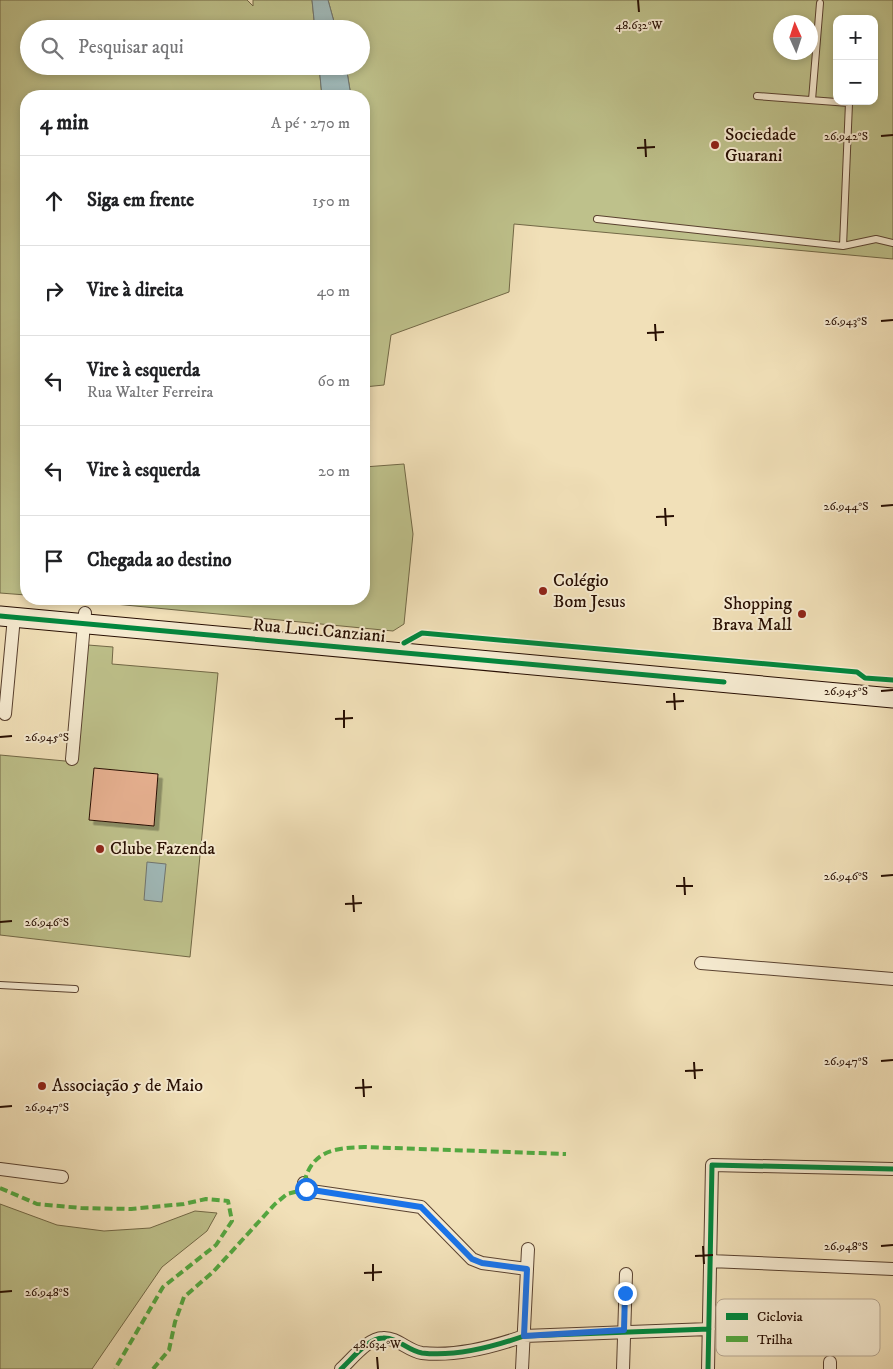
<!DOCTYPE html>
<html lang="pt">
<head>
<meta charset="utf-8">
<style>
  :root { --surface:#fff; --page:#f2f2f2; --text:#202124; --muted:#757577; --line:#e0e0e0 }
  body { margin:0; font-family:"IM FELL DW Pica",serif; background:var(--page); color:var(--text) }
  .controls { position:absolute; right:15px; top:15px; display:grid; overflow:hidden; border-radius:10px; box-shadow:0 2px 8px #0003 }
  .controls button { width:45px; height:45px; display:grid; place-items:center; padding:0; border:0; border-bottom:1px solid var(--line); background:var(--surface); color:var(--text); font:25px sans-serif }
  .compass { position:absolute; left:773px; top:15px; width:45px; height:45px; border-radius:50%; background:var(--surface); box-shadow:0 2px 8px #0003; rotate:357deg }
  .stop { position:absolute; width:15px; height:15px; margin:-11px; border:4px solid #1a73e8; border-radius:50%; background:#fff }
  .stop.end { background:#1a73e8; border-color:#fff; box-shadow:0 1px 5px #0008 }
  .list { margin:0; padding:0; list-style:none }
  h2 { display:flex; justify-content:space-between; align-items:center; height:65px; margin:0; padding:0 20px; font-size:21px }
  h2 small { font-size:16px; font-weight:400; color:var(--muted) }
  .list li { display:grid; grid-template-columns:32px 1fr auto; gap:15px; align-items:center; box-sizing:border-box; height:90px; padding:0 20px; border-top:1px solid var(--line) }
  .list b { display:block; font-size:19px; white-space:nowrap }
  .list p { margin:0; font-size:16px; white-space:nowrap; color:var(--muted) }
  .list em { font-size:16px; font-style:normal; color:var(--muted) }
  .icon { flex:none; width:28px; height:28px; fill:none; stroke:currentColor; stroke-width:2; stroke-linecap:round; stroke-linejoin:round }
  .map { position:relative; flex:none; width:893px; height:1369px; overflow:hidden }
  .search { position:absolute; background:var(--surface); box-shadow:0 2px 8px #0003; left:20px; top:20px; width:350px; height:55px; display:flex; align-items:center; gap:12px; box-sizing:border-box; padding:0 18px; border-radius:28px; color:var(--muted); font-size:19px }
  .panel { position:absolute; background:var(--surface); box-shadow:0 2px 8px #0003; left:20px; top:90px; width:350px; height:515px; border-radius:20px }
  .map>svg:first-child { display:block }
  .green { fill:#bec18b; stroke:#726846; fill-rule:evenodd }
  .water { fill:#a0baba; stroke:#707570 }
  .building { fill:#e6b090; stroke:#270e02; filter:url(#shadow) }
  .lines { fill:none; stroke-linecap:round; stroke-linejoin:round }
  .lane-casing { stroke:#5a4230; stroke-width:8 }
  .street-casing { stroke:#5a4230; stroke-width:14 }
  .secondary-casing { stroke:#270e02; stroke-width:21 }
  .lane { stroke:#f6ebd1; stroke-width:6 }
  .street { stroke:#f6ebd1; stroke-width:12 }
  .secondary { stroke:#f6ebd1; stroke-width:19 }
  .quiet { stroke:#53a840; stroke-width:4; stroke-dasharray:8 4; stroke-linecap:butt }
  .cycleway-casing { stroke:#f6ebd1; stroke-width:8 }
  .cycleway { stroke:#00873e; stroke-width:5 }
  .route { stroke:#1a73e8; stroke-width:6 }
  .ticks { fill:none; stroke:#270e02; stroke-width:2 }
  .poi-dot { fill:#8f2418; stroke:#f6ebd1; stroke-width:2 }
  .labels { text-anchor:middle; dominant-baseline:central; stroke-width:4; stroke-linejoin:round; paint-order:stroke }
  .poi-label { font-size:18px; fill:#270e02; stroke:#f6ebd1; text-anchor:start }
  .street-label { font-size:18px; fill:#270e02; stroke:#f6ebd1 }
  .key { fill:#f6ebd1; stroke:#b8a993; stroke-width:1 }
  .key-label { font-size:14px; fill:#270e02 }
  .ticks-label { font-size:12px; text-anchor:middle; fill:#270e02; stroke:#f6ebd1; stroke-width:4; stroke-linejoin:round; paint-order:stroke }
</style>
</head>
<body>
<div class="map">
<svg width="893" height="1369" viewBox="0 0 893 1369">
  <defs>
    <filter id="shadow"><feDropShadow dx="4.5" dy="4.5" stdDeviation="0" flood-color="#0004"/></filter>
  </defs>
  <rect width="100%" height="100%" fill="#f1e0b8"/>
  <filter id="stains"><feTurbulence type="fractalNoise" baseFrequency=".004" numOctaves="4"/><feColorMatrix values="0 0 0 0 .2 0 0 0 0 .09 0 0 0 0 .02 0 0 0 .5 -.17"/></filter>
  <radialGradient id="worn" r=".72"><stop offset=".6" stop-color="#630" stop-opacity="0"/><stop offset="1" stop-color="#630" stop-opacity=".3"/></radialGradient>
  <path class="green" d="M0 0H247L253 6V0H312L315 29H29V66H319L322 96H26V595L0 593Z
    M328 0H893V259L514 224 509 292 391 335 384 385 364 387V96H351L346 66H361V29H336ZM837 19H874V101H837ZM780 22H810V52H780Z
    M404 464 413 534 404 624 393 631 63 599H364V467Z
    M88 645 113 647 112 664 218 673 190 957 0 935V755L76 762Z
    M0 1204 57 1225 104 1231 150 1228 195 1211 217 1213 207 1231 162 1267 92 1369H0Z"/>
  <path class="water" d="M312 0H328L336 29H315Z
    M319 66H346L351 96H322Z
    M147 862 166 864 162 902 144 900Z"/>
  <path class="building" d="M94 768 158 774 154 826 89 820Z"/>
  <g class="lines">
    <g class="lane-casing">
      <path id="lane" d="M757 96 849 103 843 246
        M812 100 820 3
        M597 219 843 246 876 239 893 243
        M0 985 75 989"/>
    </g>
    <g class="street-casing">
      <path id="street" d="M5 714 14 617
        M72 759 85 613
        M701 963 893 979
        M0 1169 62 1177
        M304 1183 306 1189 311 1191 421 1207 472 1259 482 1263 527 1269
        M710 1261 893 1269
        M341 1369C352 1359 368 1338 383 1338 397 1337 408 1351 422 1353 456 1357 493 1347 524 1336L709 1329
        M522 1369 528 1249
        M623 1369 626 1274
        M708 1369 712 1165 893 1169
        M830 1369V1362"/>
    </g>
    <g class="secondary-casing">
      <path id="secondary" d="M0 616 893 698"/>
    </g>
    <use href="#lane" class="lane"/>
    <use href="#street" class="street"/>
    <use href="#secondary" class="secondary"/>
    <path class="quiet" d="M304 1183C312 1150 335 1148 364 1147L566 1154
      M0 1188 37 1204 81 1208 131 1209 184 1204 206 1199 228 1201 232 1221 216 1245 163 1287 115 1369
      M153 1369 169 1350 175 1322 184 1297 213 1272 275 1204 287 1194 306 1189"/>
    <g class="cycleway-casing">
      <path id="cycleway" d="M0 616 724 682
        M404 643 422 633 857 672 865 678 893 680
        M341 1369C352 1359 368 1338 383 1338 397 1337 408 1351 422 1353 456 1357 493 1347 524 1336L709 1329
        M708 1369 712 1165 893 1169"/>
    </g>
    <use href="#cycleway" class="cycleway"/>
  </g>
  <g class="lines">
    <path class="route" d="M306 1189 421 1207 472 1259 482 1263 527 1269 524 1336 624 1330 625 1293"/>
  </g>
  <path class="ticks" d="M638 0 639 12M881 136 893 135M645 139 646 157M637 148 655 147M881 321 893 320M655 324 656 341M647 333 664 332M881 506 893 505M665 508 666 526M656 517 674 516M881 691 893 690M674 693 675 710M666 702 684 701M344 710V728M335 719 353 718M0 737 12 736M881 876 893 875M684 877 685 895M676 886H693M353 895 354 912M345 904 362 903M0 922 12 921M881 1061 893 1060M694 1062 695 1079M685 1071 703 1070M363 1079 364 1097M355 1088 372 1087M0 1107 12 1106M703 1246 704 1264M881 1246 893 1245M695 1256 713 1255M373 1264V1281M364 1273 382 1272M0 1292 12 1291M377 1357 378 1369"/>
  <g class="poi-dot">
    <circle cx="715" cy="145" r="5"/>
    <circle cx="543" cy="591" r="5"/>
    <circle cx="802" cy="614" r="5"/>
    <circle cx="100" cy="849" r="5"/>
    <circle cx="42" cy="1086" r="5"/>
  </g>
  <g class="labels">
    <g class="poi-label">
      <text x="725" y="135">Sociedade<tspan x="725" dy="21">Guarani</tspan></text>
      <text x="553" y="581">Colégio<tspan x="553" dy="21">Bom Jesus</tspan></text>
      <text x="792" y="604" text-anchor="end">Shopping<tspan x="792" dy="21">Brava Mall</tspan></text>
      <text x="110" y="849">Clube Fazenda</text>
      <text x="52" y="1086">Associação 5 de Maio</text>
    </g>
    <g class="street-label">
      <text transform="translate(319 631) rotate(5)">Rua Luci Canziani</text>
    </g>
  </g>
  <rect x="716" y="1299" width="164" height="57" rx="8" class="key"/>
  <rect x="726" y="1313" width="22" height="7" fill="#00873e"/>
  <rect x="726" y="1336" width="22" height="6" fill="#53a840"/>
  <g class="key-label">
    <text x="757" y="1321">Ciclovia</text>
    <text x="757" y="1344">Trilha</text>
  </g>
  <g class="ticks-label">
    <text x="639" y="29">48.632°W</text>
    <text x="846" y="140">26.942°S</text>
    <text x="846" y="325">26.943°S</text>
    <text x="846" y="510">26.944°S</text>
    <text x="846" y="695">26.945°S</text>
    <text x="47" y="741">26.945°S</text>
    <text x="846" y="880">26.946°S</text>
    <text x="47" y="926">26.946°S</text>
    <text x="846" y="1065">26.947°S</text>
    <text x="47" y="1111">26.947°S</text>
    <text x="846" y="1250">26.948°S</text>
    <text x="47" y="1296">26.948°S</text>
    <text x="377" y="1348">48.634°W</text>
  </g>
  <rect width="100%" height="100%" filter="url(#stains)"/>
  <rect width="100%" height="100%" fill="url(#worn)"/>
</svg>
<div class="controls">
<button>+</button>
<button>−</button>
</div>
<svg class="compass" viewBox="-18 -18 36 36"><path d="M0-13l5 13h-10z" fill="#e53935"/><path d="M0 13l5-13h-10z" fill="#757577"/></svg>
<div class="stop" style="left:306px;top:1189px"></div>
<div class="stop end" style="left:625px;top:1293px"></div>
<div class="search"><svg class="icon" aria-label="search" viewBox="0 0 24 24"><circle cx="10" cy="10" r="6"/><path d="M15 15l6 6"/></svg>Pesquisar aqui</div>
<section class="panel">
<h2>4 min<small>A pé · 270 m</small></h2>
<ul class="list">
<li><svg class="icon" aria-label="ahead" viewBox="0 0 24 24"><path d="M12 20V5M6 11l6-6 6 6"/></svg><div><b>Siga em frente</b></div><em>150 m</em></li>
<li><svg class="icon" aria-label="right" viewBox="0 0 24 24"><path d="M7 20v-9h11M14 6l5 5-5 5"/></svg><div><b>Vire à direita</b></div><em>40 m</em></li>
<li><svg class="icon" aria-label="left" viewBox="0 0 24 24"><path d="M17 20v-9H6M10 6l-5 5 5 5"/></svg><div><b>Vire à esquerda</b><p>Rua Walter Ferreira</p></div><em>60 m</em></li>
<li><svg class="icon" aria-label="left" viewBox="0 0 24 24"><path d="M17 20v-9H6M10 6l-5 5 5 5"/></svg><div><b>Vire à esquerda</b></div><em>20 m</em></li>
<li><svg class="icon" aria-label="arrive" viewBox="0 0 24 24"><path d="M6 21V4h12l-3 4 3 4H6"/></svg><div><b>Chegada ao destino</b></div></li>
</ul>
</section>
</div>
</body>
</html>
